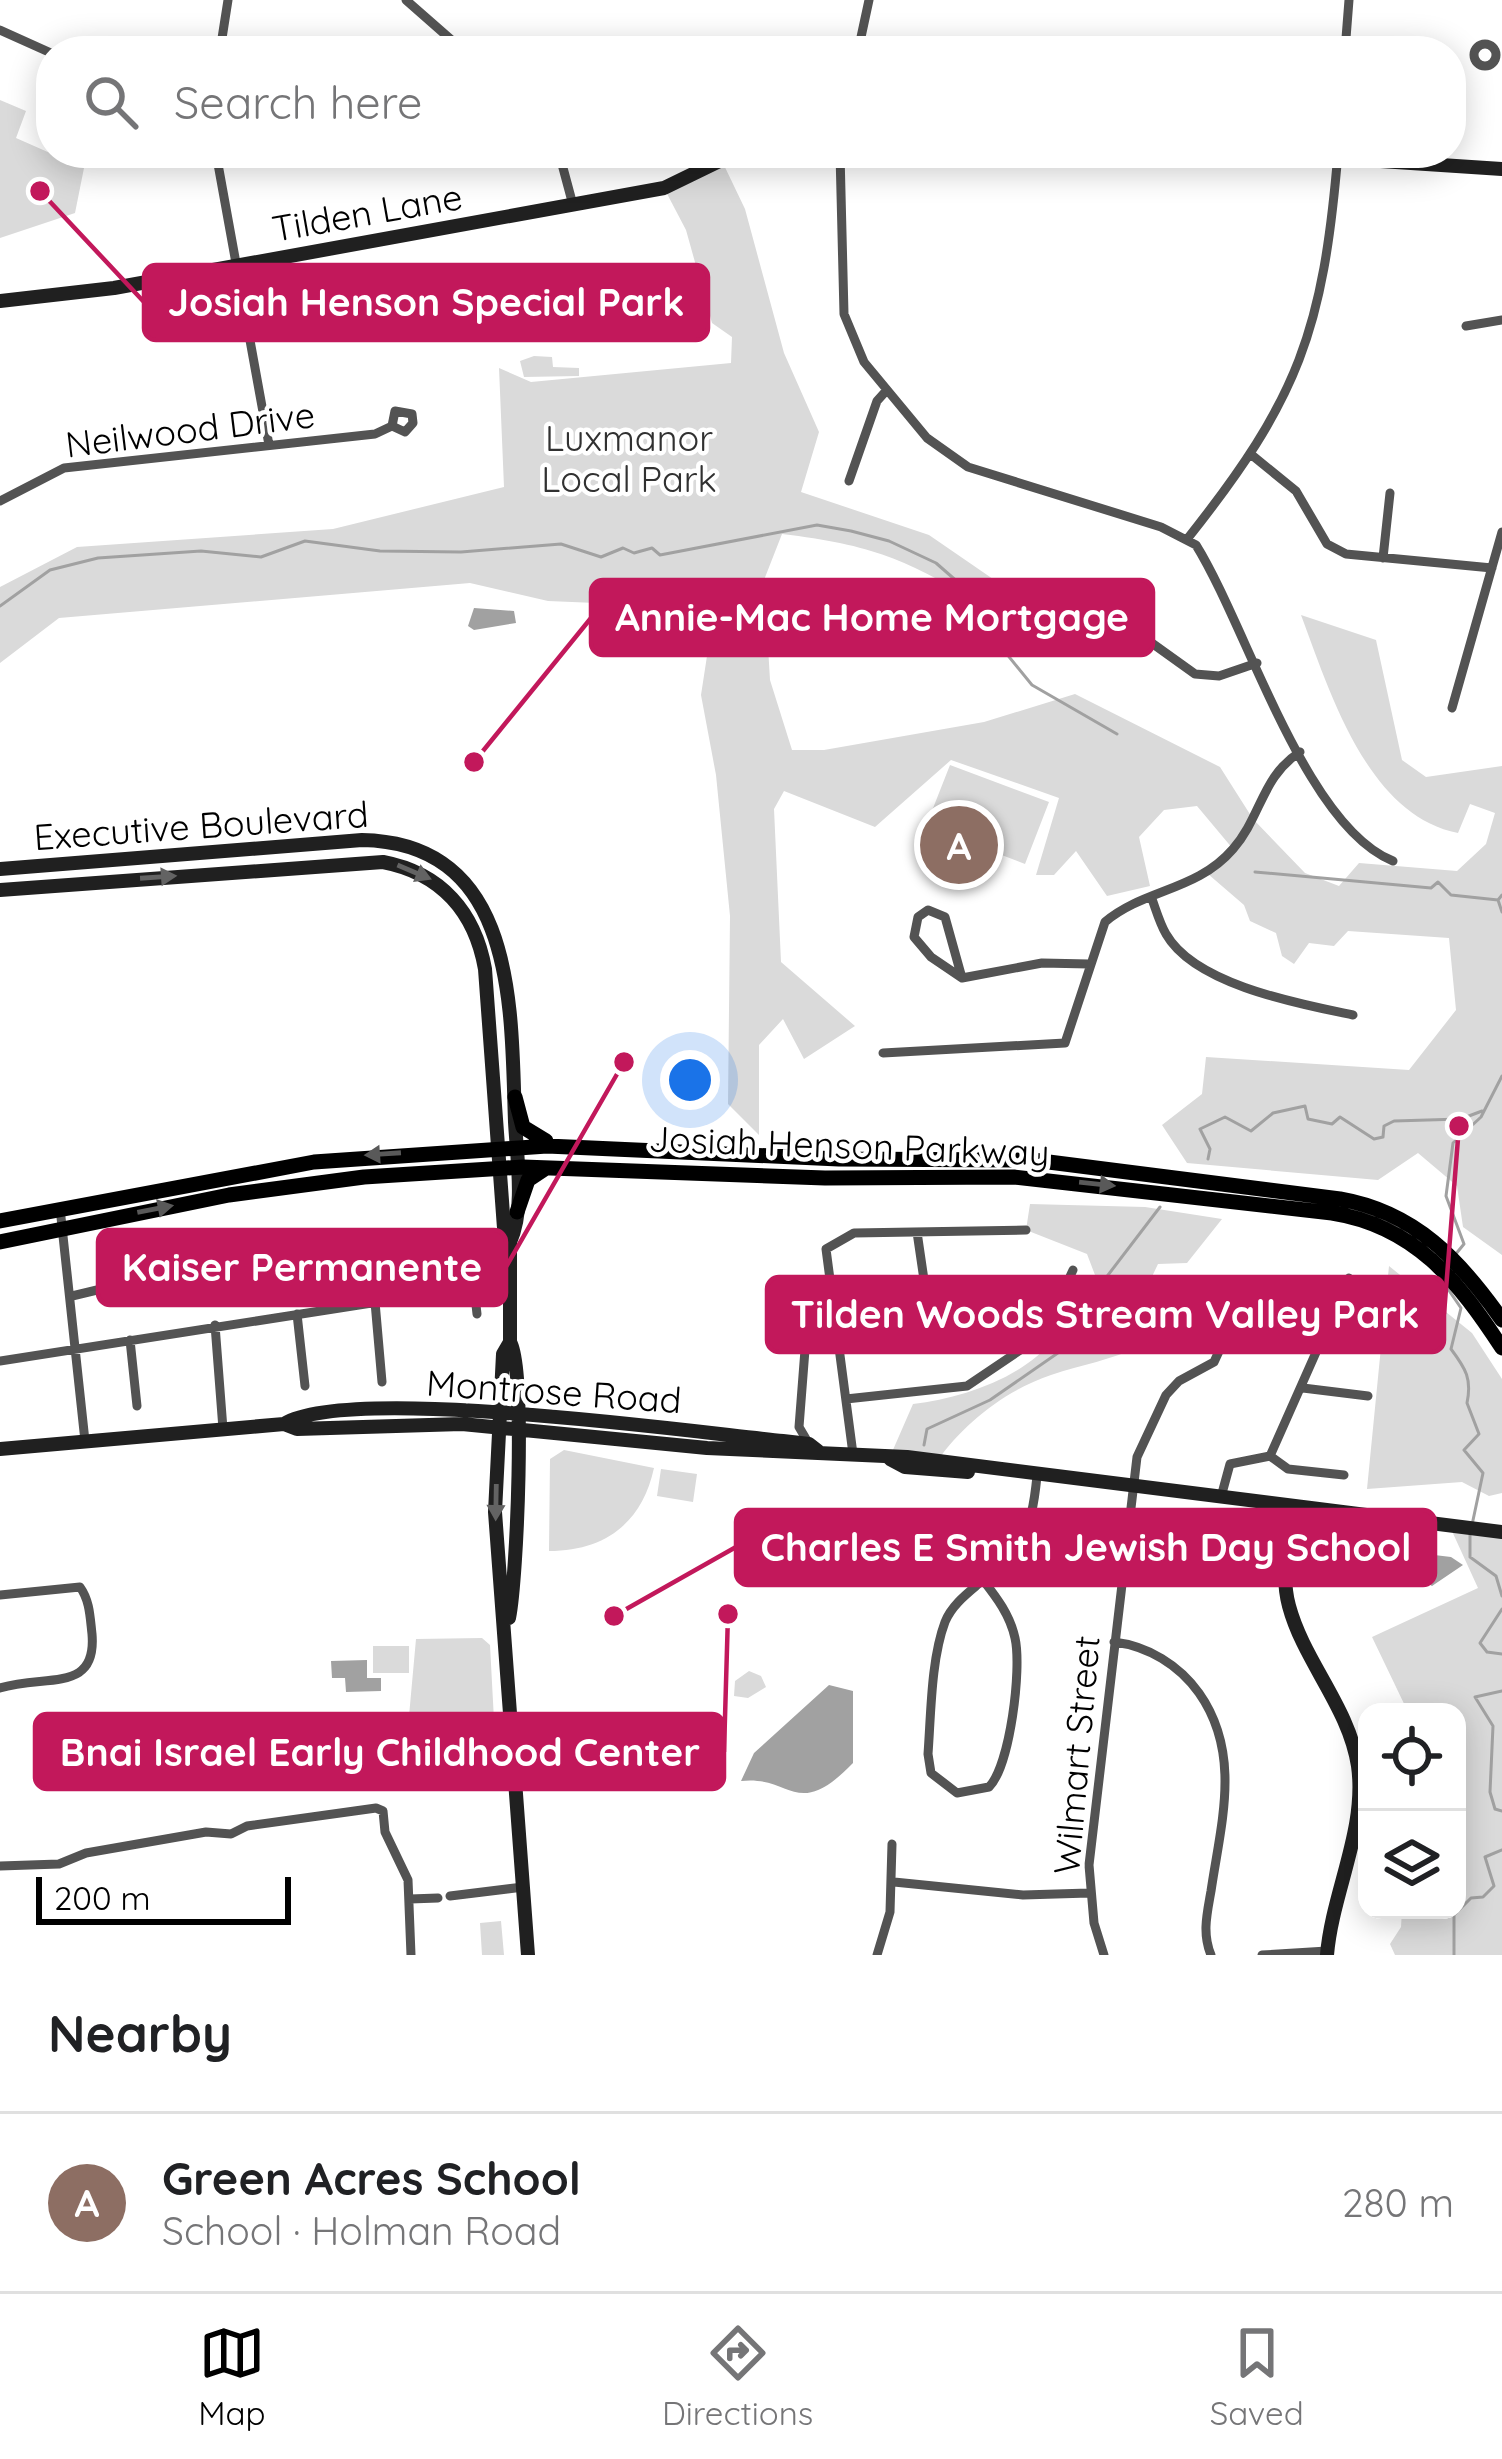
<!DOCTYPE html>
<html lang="en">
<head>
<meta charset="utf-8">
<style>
  :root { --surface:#fff; --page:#f6f6f6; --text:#202124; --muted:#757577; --line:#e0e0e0; --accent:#000 }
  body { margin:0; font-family:Quicksand,sans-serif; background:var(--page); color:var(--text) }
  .controls { position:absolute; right:36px; bottom:36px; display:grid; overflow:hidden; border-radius:24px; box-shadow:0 6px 30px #0003 }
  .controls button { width:108px; height:108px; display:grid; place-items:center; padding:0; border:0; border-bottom:3px solid var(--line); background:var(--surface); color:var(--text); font:60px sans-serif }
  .scale { position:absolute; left:36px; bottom:30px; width:255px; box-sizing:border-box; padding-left:12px; border:6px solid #000; border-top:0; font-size:33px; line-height:42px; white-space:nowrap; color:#000; -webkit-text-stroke:9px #fff; paint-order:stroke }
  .you { position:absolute; left:690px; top:1080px; width:42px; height:42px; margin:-30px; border:9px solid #fff; border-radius:50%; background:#1a73e8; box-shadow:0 0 0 18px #1a73e833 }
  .badge { display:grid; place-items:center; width:78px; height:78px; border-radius:50%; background:var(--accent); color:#fff; font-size:39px; font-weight:700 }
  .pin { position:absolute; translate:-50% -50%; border:6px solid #fff; box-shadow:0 3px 12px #0006 }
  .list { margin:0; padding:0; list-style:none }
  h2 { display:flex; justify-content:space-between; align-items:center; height:156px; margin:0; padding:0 48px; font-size:51px }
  h2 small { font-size:39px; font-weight:400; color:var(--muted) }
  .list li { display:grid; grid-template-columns:78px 1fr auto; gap:36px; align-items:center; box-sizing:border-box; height:180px; padding:0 48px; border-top:3px solid var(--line) }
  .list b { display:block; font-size:45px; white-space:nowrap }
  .list p { margin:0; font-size:39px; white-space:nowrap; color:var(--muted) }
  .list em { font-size:39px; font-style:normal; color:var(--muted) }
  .icon { flex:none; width:66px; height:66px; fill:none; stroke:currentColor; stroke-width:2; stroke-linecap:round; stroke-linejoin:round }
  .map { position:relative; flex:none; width:1502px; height:1955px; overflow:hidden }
  .search { position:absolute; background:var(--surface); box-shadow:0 6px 30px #0003; left:36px; right:36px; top:36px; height:132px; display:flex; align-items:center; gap:30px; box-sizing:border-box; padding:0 42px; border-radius:48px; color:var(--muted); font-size:45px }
  .sheet { height:336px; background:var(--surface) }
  nav { display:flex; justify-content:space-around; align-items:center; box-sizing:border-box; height:168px; border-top:3px solid var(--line); background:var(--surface); font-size:33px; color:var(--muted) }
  nav a { display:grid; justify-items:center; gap:6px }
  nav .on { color:var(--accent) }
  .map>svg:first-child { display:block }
  .green { fill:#dadada }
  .water { fill:#a1a1a1 }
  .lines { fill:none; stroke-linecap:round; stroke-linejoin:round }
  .stream { stroke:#a1a1a1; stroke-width:3 }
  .street { stroke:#535353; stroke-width:9 }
  .secondary { stroke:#202020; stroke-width:14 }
  .primary { stroke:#000; stroke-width:15 }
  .oneway { fill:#636363 }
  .oneway2 { fill:#595959 }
  .labels { text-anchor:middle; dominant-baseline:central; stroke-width:9; stroke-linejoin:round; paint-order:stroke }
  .street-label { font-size:36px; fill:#000; stroke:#fff }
  .park-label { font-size:36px; fill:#313131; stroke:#fff }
  .leader { fill:none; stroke:#c2185b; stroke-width:4.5 }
  .callout-dot { fill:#c2185b; stroke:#fff; stroke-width:4.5 }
  .callout { fill:#c2185b; stroke:#c2185b; stroke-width:4.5 }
  .callout-label { font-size:39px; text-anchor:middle; font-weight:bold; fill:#fff }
</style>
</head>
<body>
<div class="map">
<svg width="1502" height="1955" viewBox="0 0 1502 1955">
  <rect width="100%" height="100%" fill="#fff"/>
  <path class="green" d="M0 100 26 111 16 138 84 168 75 213 0 238Z
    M722 161 745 209 784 353 819 432 801 492 929 535 993 579 984 606C906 559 873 545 782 534L764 580 770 680 792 750H824L984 722 1075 694 1220 767 1253 819 1305 873 1339 886 1359 863 1457 871 1486 844 1495 813 1470 804 1458 833C1367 815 1330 692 1301 615L1376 640 1402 760 1426 777 1502 766V1255L1463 1227 1457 1186 1418 1153 1378 1180 1187 1163 1162 1125 1202 1094 1206 1057 1409 1070 1456 1010 1449 938 1348 931 1334 946 1309 943 1294 964 1282 956 1276 933 1250 921 1244 905 1208 874 1233 849 1197 806 1164 810 1139 837 1150 886 1107 896 1076 851 1054 875H1036L1059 798 951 760 875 827 784 791 774 809 781 962 855 1026 804 1059 783 1019 759 1045V1135L728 1104 730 916 716 775 701 695 709 643 700 592 644 605 548 601 470 583 59 618 0 663V587L77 547 333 529 504 487 499 368 531 382 731 363 732 337 712 323 686 230 664 188Z
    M534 356 552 357 553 367 579 368V376L524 377 520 361Z
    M950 765 1049 802 1025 864 926 826Z
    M1030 1204 1145 1207 1222 1219 1187 1263 1158 1264 1127 1329 1141 1345C1111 1361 1082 1364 1051 1375 1006 1390 964 1423 938 1460L889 1459 913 1404C962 1398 1023 1378 1055 1338 1070 1320 1081 1295 1095 1275L1087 1254 1026 1230Z
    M1389 1266 1472 1333 1502 1379V1493L1489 1496 1462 1482 1367 1489Z
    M564 1450 654 1468C642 1523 605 1551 549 1551L550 1459Z
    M661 1469 697 1474 693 1502 657 1496Z
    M1451 1529 1502 1531V1955H1395L1390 1944 1401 1927 1402 1910H1457V1712H1408L1372 1637 1478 1588Z
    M482 1638 490 1645 496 1758 405 1768 402 1721 409 1716 416 1639Z
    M373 1646H409V1673H373Z
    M749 1671 761 1676 766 1687 748 1698 734 1696 735 1681Z
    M501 1921 504 1955H482L480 1923Z"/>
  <path class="water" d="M474 608 514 611 516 623 474 630 468 626Z
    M1426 1554 1451 1557 1463 1565 1432 1586 1424 1581 1419 1567Z
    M367 1660V1678H381V1691L346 1692 345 1678H332L331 1661Z
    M829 1685 853 1691V1763C796 1822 792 1775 741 1781L754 1753Z"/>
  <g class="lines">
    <path class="stream" d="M0 606 50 570 98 558 201 551 261 557 305 541 380 551 461 552 561 544 601 557 623 548 634 553 652 548 660 555 817 525 851 531 889 541 936 563 960 584 990 630
      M997 642 1032 685 1117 734
      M1255 872 1431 888 1438 882 1451 895 1498 900
      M1502 895 1498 900 1502 912
      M1208 1159 1210 1149 1200 1129 1225 1117 1251 1131 1273 1113 1305 1106 1308 1119 1332 1124 1340 1117 1374 1139 1383 1137 1384 1126 1394 1121 1461 1119 1482 1111
      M1455 1255 1464 1244 1446 1196 1453 1143 1481 1117 1502 1076
      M1439 1276 1461 1308 1451 1349C1466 1369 1472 1379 1467 1403L1479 1434 1464 1450 1483 1473 1472 1525
      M924 1445 927 1429 990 1400 1081 1337 1105 1279 1160 1207
      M1470 1535V1557L1496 1576 1502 1596
      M1502 1609 1480 1643 1487 1652 1502 1654
      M1502 1691 1475 1697 1493 1726 1490 1792 1495 1809 1502 1811
      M1454 1955V1915L1471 1898 1483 1897 1494 1886 1485 1857 1502 1850"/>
    <path class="street" d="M406 0 464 51
      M0 30 51 53
      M1474 55a11 11 0 1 1 22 0a11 11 0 1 1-22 0Z
      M220 51 228 0
      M858 51 869 0
      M1345 51 1349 0
      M216 153 269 445
      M559 153 573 205
      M840 153 844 314 864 362 927 438 968 467 1161 527 1196 545C1247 627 1305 826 1393 861
      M1466 326 1502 320
      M1253 456 1296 491 1327 544 1346 554 1492 568
      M849 481 877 401 886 391
      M0 501 64 468 375 434 392 426 405 432 413 423 412 414 395 411 392 426
      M1188 538C1299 398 1323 331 1338 153
      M1383 558 1390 493
      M861 652 962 646 1059 613 1142 636 1195 674 1219 676 1257 663
      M1452 708 1502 532
      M1152 899C1156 910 1160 924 1166 934 1195 985 1300 1004 1353 1015
      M962 978 945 917 928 910 918 917 914 937 931 957 962 978 1042 963 1089 964
      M883 1053 1065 1043 1105 922C1144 889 1197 891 1233 849 1261 817 1262 776 1300 752
      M60 1208 85 1441
      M917 1232 928 1307 940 1306
      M72 1296 118 1285
      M375 1302 382 1382
      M297 1314 305 1386
      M807 1324 799 1427 809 1444
      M215 1325 223 1429
      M130 1340 137 1406
      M0 1361 474 1287 477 1314
      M1303 1388 1368 1396
      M846 1399 967 1386 1044 1334 1073 1270
      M853 1454 826 1249 854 1233 1026 1230
      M1270 1456 1349 1278
      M1270 1456 1288 1469 1344 1475
      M1221 1497 1230 1464 1270 1456
      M983 1580C997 1598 1010 1615 1015 1638 1022 1669 1010 1766 989 1787L957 1793 931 1773 928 1754C931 1714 931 1659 945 1622 951 1607 964 1596 976 1586 1021 1546 1031 1537 1037 1476
      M0 1595 80 1587C90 1601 90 1617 92 1634 97 1693 47 1674 0 1688
      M1114 1642C1148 1646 1179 1665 1199 1693 1242 1754 1221 1823 1211 1891 1207 1914 1202 1933 1211 1955
      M0 1866 59 1864 86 1853 206 1832 231 1834 247 1826 376 1808 383 1811 385 1832 408 1880 411 1955
      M894 1882 1023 1895 1089 1893
      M450 1896 523 1887
      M410 1899 438 1898
      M877 1955 890 1912 892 1844
      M1104 1955 1094 1923 1089 1865 1137 1457 1166 1395 1179 1381 1214 1362 1238 1310 1220 1303 1205 1340 1223 1347
      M1262 1955 1327 1951"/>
    <path class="secondary" d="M1258 153 1502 169
      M0 301 114 288 664 188 736 153
      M0 869 362 840C518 843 511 1010 515 1122 517 1159 525 1209 510 1242
      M0 890 383 862C441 873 475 912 485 969L504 1228 510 1242V1342L503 1354 495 1512 528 1955
      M284 1424C348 1384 693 1432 783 1441L809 1444 818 1451
      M0 1449 284 1424 297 1429 462 1424 707 1448 907 1457 1502 1532
      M890 1459 905 1467 968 1472
      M1293 1506C1289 1538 1280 1574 1289 1606 1304 1662 1349 1707 1358 1766 1367 1829 1332 1893 1327 1955
      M509 1618C517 1579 526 1369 510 1342"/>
    <path class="primary" d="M515 1097 523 1127 546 1141
      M517 1212 528 1180 546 1168
      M0 1221 314 1162 547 1146 839 1159 1033 1160 1340 1199C1415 1212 1460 1260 1502 1320
      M0 1242 229 1195 364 1177 523 1167 825 1178 1014 1177 1332 1213C1415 1226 1458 1281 1502 1348"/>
  </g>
  <defs><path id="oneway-solid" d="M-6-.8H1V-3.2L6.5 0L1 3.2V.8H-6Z" transform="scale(3)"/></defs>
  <g class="oneway">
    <use href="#oneway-solid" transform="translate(414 872) rotate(23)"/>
    <use href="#oneway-solid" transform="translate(158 877) rotate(-4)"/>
    <use href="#oneway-solid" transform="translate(496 1502) rotate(91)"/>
  </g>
  <g class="oneway2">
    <use href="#oneway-solid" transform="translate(383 1154) rotate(176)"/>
    <use href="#oneway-solid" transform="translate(1097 1184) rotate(6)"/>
    <use href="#oneway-solid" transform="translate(155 1209) rotate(-11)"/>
  </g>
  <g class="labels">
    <g class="street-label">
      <text transform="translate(367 212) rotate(-10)">Tilden Lane</text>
      <text transform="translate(190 429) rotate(-7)">Neilwood Drive</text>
      <text transform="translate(201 825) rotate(-4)">Executive Boulevard</text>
      <text transform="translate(849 1145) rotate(2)">Josiah Henson Parkway</text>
      <text transform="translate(554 1391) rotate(4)">Montrose Road</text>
      <text transform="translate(1076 1755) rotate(-85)">Wilmart Street</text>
    </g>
    <g class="park-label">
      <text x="629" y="437">Luxmanor<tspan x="629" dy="41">Local Park</tspan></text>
    </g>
  </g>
  <path class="leader" d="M40 191L144 302M474 762L591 618M624 1062L506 1267M1459 1126L1444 1314M614 1616L736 1547M728 1614L724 1752"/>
  <g class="callout-dot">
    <circle cx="40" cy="191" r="12"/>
    <circle cx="474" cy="762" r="12"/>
    <circle cx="624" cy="1062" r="12"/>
    <circle cx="1459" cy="1126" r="12"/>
    <circle cx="614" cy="1616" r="12"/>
    <circle cx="728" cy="1614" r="12"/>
  </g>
  <g class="callout">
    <rect x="144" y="265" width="564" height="75" rx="12"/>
    <rect x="591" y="580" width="562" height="75" rx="12"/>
    <rect x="98" y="1230" width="408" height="75" rx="12"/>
    <rect x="767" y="1277" width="677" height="75" rx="12"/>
    <rect x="736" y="1510" width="699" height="75" rx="12"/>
    <rect x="35" y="1714" width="689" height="75" rx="12"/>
  </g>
  <g class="callout-label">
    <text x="426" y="316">Josiah Henson Special Park</text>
    <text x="872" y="631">Annie-Mac Home Mortgage</text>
    <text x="302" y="1281">Kaiser Permanente</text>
    <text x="1105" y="1328">Tilden Woods Stream Valley Park</text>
    <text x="1086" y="1561">Charles E Smith Jewish Day School</text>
    <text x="380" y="1766">Bnai Israel Early Childhood Center</text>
  </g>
</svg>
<div class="controls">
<button><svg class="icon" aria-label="locate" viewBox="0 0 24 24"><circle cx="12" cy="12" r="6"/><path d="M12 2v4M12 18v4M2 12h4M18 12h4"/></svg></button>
<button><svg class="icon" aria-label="layers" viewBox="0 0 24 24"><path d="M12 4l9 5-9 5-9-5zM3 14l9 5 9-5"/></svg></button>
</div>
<div class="scale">200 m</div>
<div class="you"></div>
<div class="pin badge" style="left:959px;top:845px;background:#8d6e63">A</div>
<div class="search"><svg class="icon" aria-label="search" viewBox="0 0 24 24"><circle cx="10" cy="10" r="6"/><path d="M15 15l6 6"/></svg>Search here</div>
</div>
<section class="sheet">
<h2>Nearby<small></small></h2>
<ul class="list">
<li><span class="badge" style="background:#8d6e63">A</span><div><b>Green Acres School</b><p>School · Holman Road</p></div><em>280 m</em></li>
</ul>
</section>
<nav>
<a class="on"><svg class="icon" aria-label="map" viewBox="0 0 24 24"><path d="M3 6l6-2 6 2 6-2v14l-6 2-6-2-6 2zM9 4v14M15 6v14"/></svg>Map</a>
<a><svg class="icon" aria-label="directions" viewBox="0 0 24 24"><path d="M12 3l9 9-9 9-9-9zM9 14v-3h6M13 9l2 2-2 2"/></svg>Directions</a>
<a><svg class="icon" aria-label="saved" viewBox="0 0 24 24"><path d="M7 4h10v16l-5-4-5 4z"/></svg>Saved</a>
</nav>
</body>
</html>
